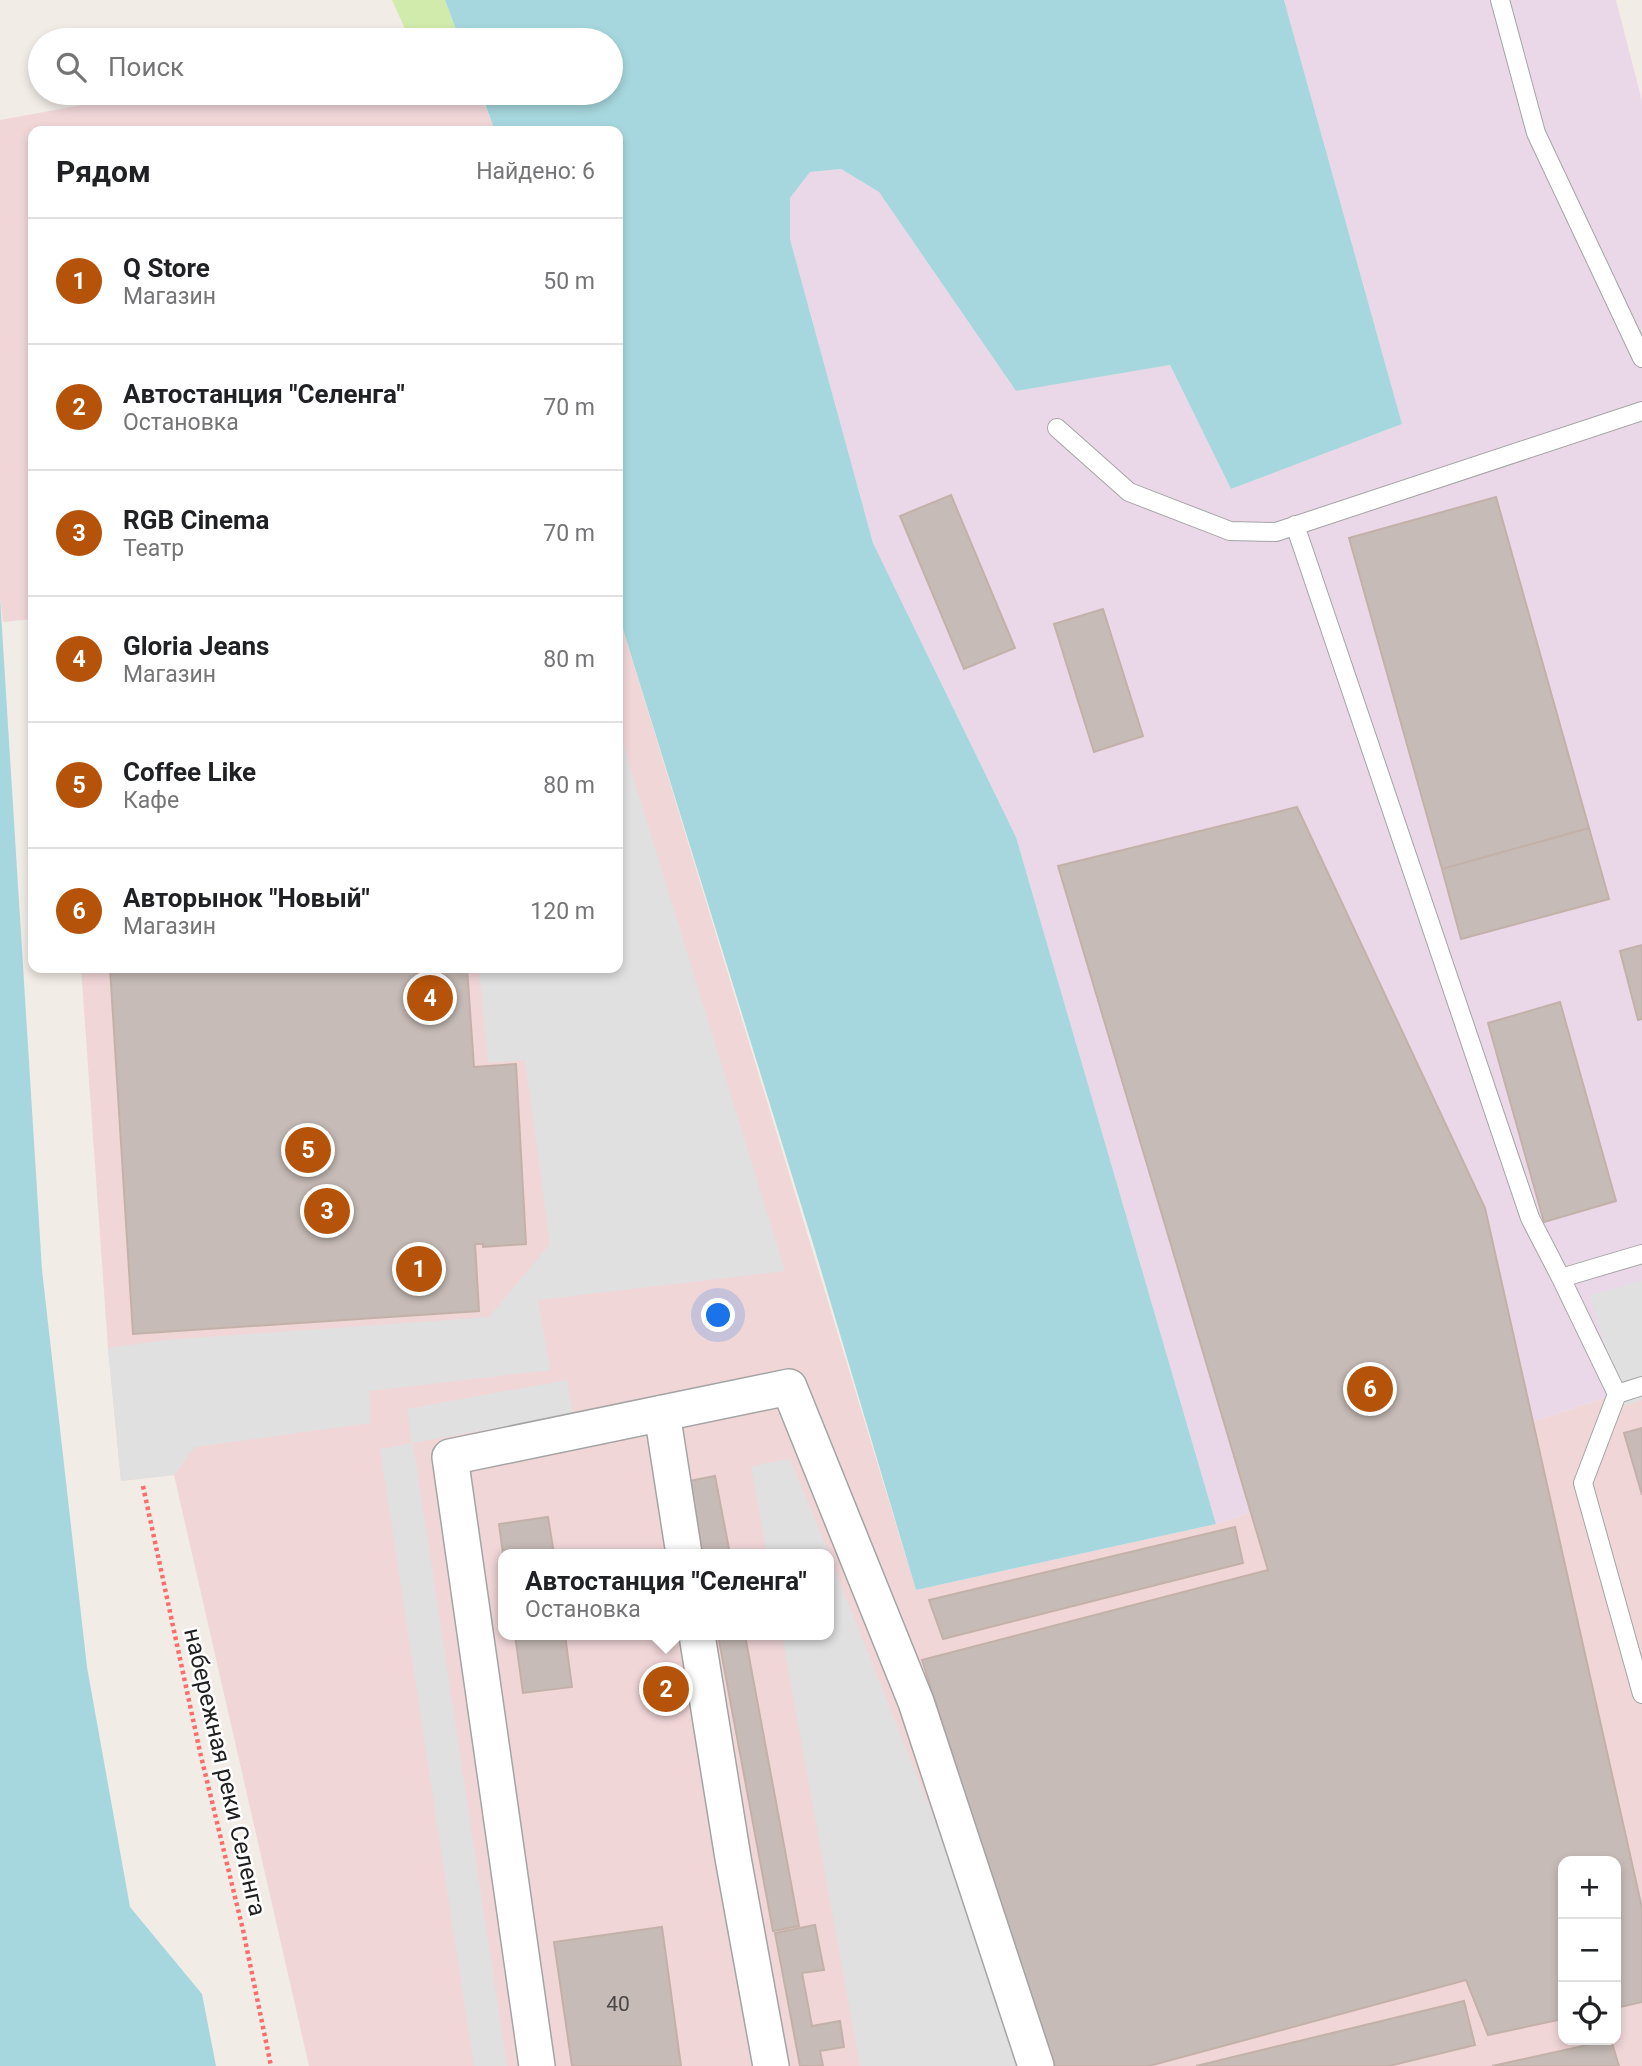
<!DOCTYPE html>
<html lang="ru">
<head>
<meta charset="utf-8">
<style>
  :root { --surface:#fff; --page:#f2f2f2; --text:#202124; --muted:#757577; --line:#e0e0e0; --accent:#b45309 }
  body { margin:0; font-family:Roboto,sans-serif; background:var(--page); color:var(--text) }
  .controls { position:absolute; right:21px; bottom:21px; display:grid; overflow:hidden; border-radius:14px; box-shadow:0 4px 10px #0003 }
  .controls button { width:63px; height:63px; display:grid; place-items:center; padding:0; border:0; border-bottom:2px solid var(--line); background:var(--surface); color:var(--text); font:35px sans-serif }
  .you { position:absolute; left:719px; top:1316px; width:24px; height:24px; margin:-18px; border:5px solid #fff; border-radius:50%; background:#1a73e8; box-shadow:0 0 0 10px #1a73e833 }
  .badge { display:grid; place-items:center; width:46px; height:46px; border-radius:50%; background:var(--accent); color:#fff; font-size:23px; font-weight:700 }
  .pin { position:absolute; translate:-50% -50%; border:4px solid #fff; box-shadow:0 2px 7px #0006 }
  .popup { position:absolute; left:498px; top:1549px; width:336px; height:91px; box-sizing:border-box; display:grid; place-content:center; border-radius:14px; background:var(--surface); filter:drop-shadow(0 2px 5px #0005); font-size:23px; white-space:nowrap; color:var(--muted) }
  .popup b { font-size:26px; color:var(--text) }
  .popup::after { content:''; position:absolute; left:50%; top:100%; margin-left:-14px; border:14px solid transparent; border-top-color:var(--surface) }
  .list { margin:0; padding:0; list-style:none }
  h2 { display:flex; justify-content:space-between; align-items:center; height:91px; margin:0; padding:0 28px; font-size:30px }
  h2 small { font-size:23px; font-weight:400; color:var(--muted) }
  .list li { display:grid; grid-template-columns:46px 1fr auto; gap:21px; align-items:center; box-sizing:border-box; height:126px; padding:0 28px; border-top:2px solid var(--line) }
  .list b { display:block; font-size:26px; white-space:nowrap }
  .list p { margin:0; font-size:23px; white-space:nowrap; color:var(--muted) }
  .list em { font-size:23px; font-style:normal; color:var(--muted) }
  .icon { flex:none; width:38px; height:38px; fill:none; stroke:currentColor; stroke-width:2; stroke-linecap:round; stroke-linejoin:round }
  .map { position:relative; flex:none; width:1642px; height:2066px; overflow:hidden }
  .search { position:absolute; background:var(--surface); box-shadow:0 4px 10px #0003; left:28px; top:28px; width:595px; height:77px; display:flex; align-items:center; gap:18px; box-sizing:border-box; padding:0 24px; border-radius:38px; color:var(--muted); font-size:26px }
  .panel { position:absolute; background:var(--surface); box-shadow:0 4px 10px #0003; left:28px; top:126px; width:595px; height:847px; border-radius:14px }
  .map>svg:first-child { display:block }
  .commercial { fill:#f1d6d8; fill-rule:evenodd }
  .industrial { fill:#ead8e8 }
  .grass { fill:#d1ebac }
  .parking { fill:#e0e0e0 }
  .water { fill:#a7d7de }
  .building { fill:#c6bbb6; stroke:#c3b1a9; stroke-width:2 }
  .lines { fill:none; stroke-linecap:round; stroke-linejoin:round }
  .lane-casing { stroke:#a4a4a4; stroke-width:20 }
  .street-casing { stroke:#a4a4a4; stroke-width:38 }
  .path { stroke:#fb6d6d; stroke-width:4.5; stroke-dasharray:3.5 3.5; stroke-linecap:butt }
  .lane { stroke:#fff; stroke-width:18 }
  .street { stroke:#fff; stroke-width:35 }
  .labels { text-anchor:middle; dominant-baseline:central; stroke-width:5; stroke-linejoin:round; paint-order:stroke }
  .number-label { font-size:21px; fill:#4a4746 }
  .street-label { font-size:24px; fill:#202020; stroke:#fff }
</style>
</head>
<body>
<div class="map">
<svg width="1642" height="2066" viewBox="0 0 1642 2066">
  <rect width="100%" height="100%" fill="#f1ece6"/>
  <path class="commercial" d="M148 93H480L495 131H33V619L3 622 0 597V120Z
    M618 613 916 1590 1216 1524 1642 1386V2066H309L174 1475 121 1481 108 1348 81 968H618ZM503 1554H829V1635H503ZM1563 1861H1616V2040H1563Z"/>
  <path class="industrial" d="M1284 0H1616L1642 101V1386L1216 1524 1016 837 873 543 790 239V198L810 172 841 169 879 192 1016 391 1170 365 1231 489 1402 424Z"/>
  <path class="grass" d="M392 0H445L459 37 440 40H410Z"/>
  <path class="parking" d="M618 728 785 1271 538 1300 550 1370 369 1391 370 1423 195 1447 174 1475 121 1481 108 1348 166 1340 489 1317 550 1244 525 1060 488 1063 479 968H618Z
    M1642 1280V1400L1623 1406 1590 1296Z
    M567 1380 573 1414 413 1443 507 2066H474L380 1449 412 1443 407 1409Z
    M790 1459 829 1554H767L751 1466Z
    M829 1555 1018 2030 1026 2066H860L782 1635H829Z"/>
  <path class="water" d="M445 0H1284L1402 424 1231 489 1170 365 1016 391 879 192 841 169 810 172 790 198V239L873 543 1016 837 1216 1524 916 1590 815 1250 618 613V131H495L481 93H611V40H460Z
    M0 597 42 1270 87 1667 130 1907 202 1994 216 2066H0Z"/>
  <path class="building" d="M951 495 1015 648 964 669 900 516Z
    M1496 497 1589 828 1442 869 1349 538Z
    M1103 609 1143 736 1094 752 1054 624Z
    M1297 807 1485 1208 1642 1908V2002L1616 2008V1861H1563V2019L1488 2035 1466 1980 1149 2066H1052L922 1660 1268 1570 1058 866Z
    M1589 828 1609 899 1461 939 1442 869Z
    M1642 945V1019L1638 1020 1620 951Z
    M110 968H467L474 1067 516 1064 526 1244 483 1247V1244H475L479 1311 133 1334Z
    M1560 1002 1616 1201 1544 1222 1488 1023Z
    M1642 1428V1495L1624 1433Z
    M715 1476 730 1554H702L689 1481Z
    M548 1517 554 1554H503L499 1524Z
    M1235 1527 1243 1563 943 1639 929 1600Z
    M515 1635H565L572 1687 523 1693Z
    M718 1635H745L799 1926 773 1931Z
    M815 1925 824 1970 802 1973 812 2026 840 2021 844 2047 820 2051 823 2066H800L775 1933Z
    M662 1927 681 2066H572L554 1942Z
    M1464 2001 1475 2045 1389 2066H1196Z
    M1611 2040 1619 2066H1492L1610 2040Z"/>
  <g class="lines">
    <g class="lane-casing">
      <path id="lane" d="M1500 0 1536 133 1642 358
        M1057 428 1129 492 1230 531 1276 532 1642 411
        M1295 525 1530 1218 1561 1278 1617 1394 1583 1483 1642 1694
        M1561 1278 1642 1254
        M1617 1394 1642 1386"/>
    </g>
    <g class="street-casing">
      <path id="street" d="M662 1413 684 1554
        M697 1635 733 1858 771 2066
        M537 2066 450 1457 789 1387 916 1702 1036 2066"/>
    </g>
    <path class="path" d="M143 1486 200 1752 243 1930 271 2066"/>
    <use href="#lane" class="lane"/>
    <use href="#street" class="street"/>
  </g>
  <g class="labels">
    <g class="number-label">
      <text x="618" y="2004">40</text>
    </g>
    <g class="street-label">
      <text transform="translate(225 1772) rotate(77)">набережная реки Селенга</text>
    </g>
  </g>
</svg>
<div class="controls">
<button>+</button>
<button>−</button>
<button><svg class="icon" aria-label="locate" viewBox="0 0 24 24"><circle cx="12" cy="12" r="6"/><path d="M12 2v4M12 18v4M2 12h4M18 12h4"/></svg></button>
</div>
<div class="you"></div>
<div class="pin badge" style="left:419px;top:1269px">1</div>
<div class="pin badge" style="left:666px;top:1689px">2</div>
<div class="popup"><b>Автостанция &quot;Селенга&quot;</b>Остановка</div>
<div class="pin badge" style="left:327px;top:1211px">3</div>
<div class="pin badge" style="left:430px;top:998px">4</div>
<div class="pin badge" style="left:308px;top:1150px">5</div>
<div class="pin badge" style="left:1370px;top:1389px">6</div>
<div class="search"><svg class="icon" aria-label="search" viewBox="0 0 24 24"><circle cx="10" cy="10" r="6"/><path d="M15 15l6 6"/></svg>Поиск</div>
<section class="panel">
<h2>Рядом<small>Найдено: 6</small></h2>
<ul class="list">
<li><span class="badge">1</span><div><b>Q Store</b><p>Магазин</p></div><em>50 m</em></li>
<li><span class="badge">2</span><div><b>Автостанция &quot;Селенга&quot;</b><p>Остановка</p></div><em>70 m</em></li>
<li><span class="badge">3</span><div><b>RGB Cinema</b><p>Театр</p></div><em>70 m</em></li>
<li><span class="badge">4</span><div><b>Gloria Jeans</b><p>Магазин</p></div><em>80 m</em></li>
<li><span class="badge">5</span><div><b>Coffee Like</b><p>Кафе</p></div><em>80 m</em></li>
<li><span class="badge">6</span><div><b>Авторынок &quot;Новый&quot;</b><p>Магазин</p></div><em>120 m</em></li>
</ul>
</section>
</div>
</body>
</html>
